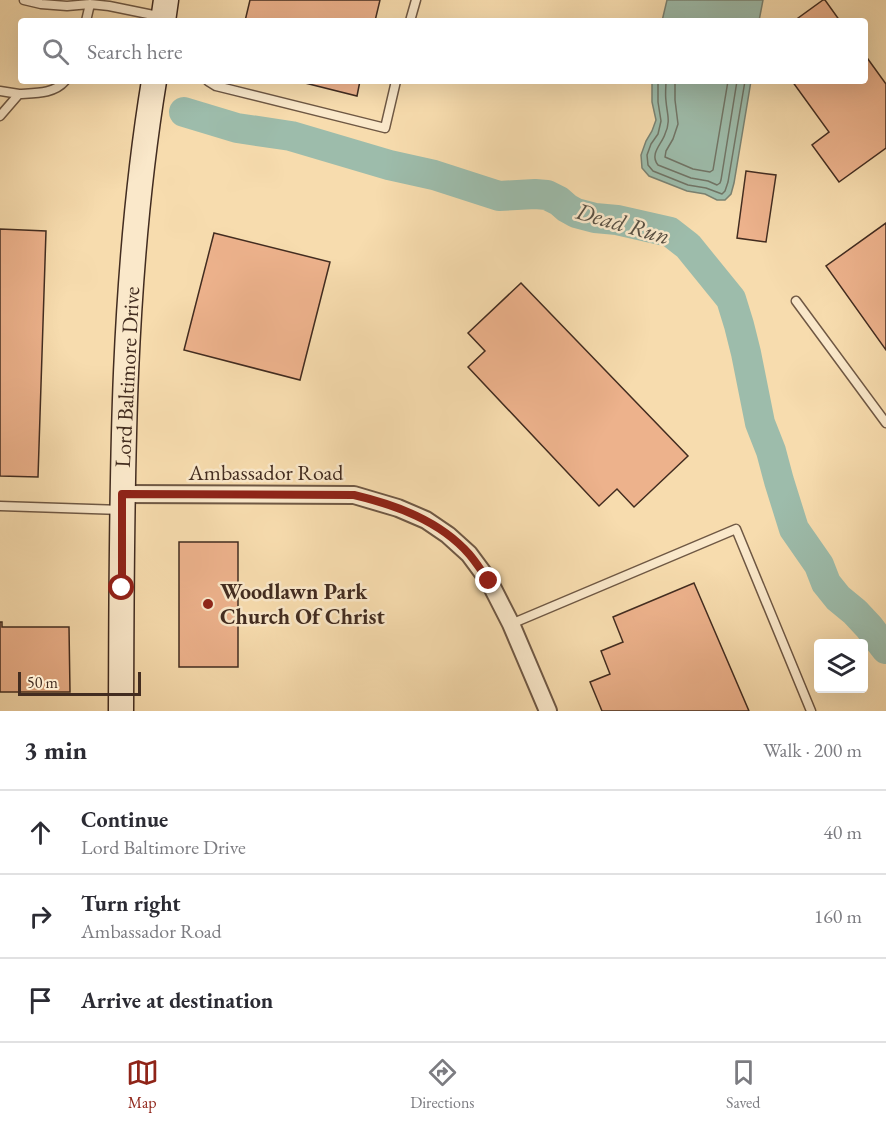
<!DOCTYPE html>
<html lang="en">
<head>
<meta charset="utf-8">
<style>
  :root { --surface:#fff; --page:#f7f7f7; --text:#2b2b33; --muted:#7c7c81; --line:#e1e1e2; --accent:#8f2418 }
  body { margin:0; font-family:"EB Garamond",serif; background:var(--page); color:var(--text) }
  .controls { position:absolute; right:18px; bottom:18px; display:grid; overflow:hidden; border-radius:6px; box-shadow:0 6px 24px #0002 }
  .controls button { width:54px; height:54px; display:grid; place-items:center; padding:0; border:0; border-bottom:2px solid var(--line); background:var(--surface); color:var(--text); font:30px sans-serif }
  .scale { position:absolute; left:18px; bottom:15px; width:123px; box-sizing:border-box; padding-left:6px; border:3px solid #422c20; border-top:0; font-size:16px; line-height:21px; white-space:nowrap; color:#422c20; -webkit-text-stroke:4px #fae8ca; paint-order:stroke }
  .stop { position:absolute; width:18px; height:18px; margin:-14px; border:4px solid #8f2418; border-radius:50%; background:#fff }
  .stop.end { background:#8f2418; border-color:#fff; box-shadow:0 2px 6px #0008 }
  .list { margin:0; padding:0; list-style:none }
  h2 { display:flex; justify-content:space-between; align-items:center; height:78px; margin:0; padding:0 24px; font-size:26px }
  h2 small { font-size:20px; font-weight:400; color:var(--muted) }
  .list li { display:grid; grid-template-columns:39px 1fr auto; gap:18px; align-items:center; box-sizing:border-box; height:84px; padding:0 24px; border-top:2px solid var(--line) }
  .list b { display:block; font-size:22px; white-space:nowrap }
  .list p { margin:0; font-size:20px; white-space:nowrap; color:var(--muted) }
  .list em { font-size:20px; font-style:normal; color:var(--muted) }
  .icon { flex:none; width:33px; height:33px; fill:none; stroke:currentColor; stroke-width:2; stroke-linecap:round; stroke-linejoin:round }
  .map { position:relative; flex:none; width:886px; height:711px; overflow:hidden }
  .search { position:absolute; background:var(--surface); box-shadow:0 6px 24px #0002; left:18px; right:18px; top:18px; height:66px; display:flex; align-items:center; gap:15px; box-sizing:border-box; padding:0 21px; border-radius:6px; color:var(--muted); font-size:22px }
  .sheet { height:330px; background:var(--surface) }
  nav { display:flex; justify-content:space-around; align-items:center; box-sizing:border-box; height:84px; border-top:2px solid var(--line); background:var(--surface); font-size:16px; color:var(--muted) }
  nav a { display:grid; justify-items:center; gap:3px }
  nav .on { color:var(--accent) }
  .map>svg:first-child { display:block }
  .water { fill:#9dbcab; stroke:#798273; stroke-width:1.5 }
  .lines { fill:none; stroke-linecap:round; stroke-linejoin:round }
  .shore { stroke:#707466; stroke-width:1.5 }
  .river { stroke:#9dbcab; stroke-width:30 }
  .building { fill:#edb28c; stroke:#422c20; stroke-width:1.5 }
  .service-casing { stroke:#6f5844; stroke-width:11 }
  .minor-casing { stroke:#6f5844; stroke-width:20 }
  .secondary-casing { stroke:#422c20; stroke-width:27 }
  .service { stroke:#fae8ca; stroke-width:8 }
  .minor { stroke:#fae8ca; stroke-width:16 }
  .secondary { stroke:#fae8ca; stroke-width:24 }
  .route { stroke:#8f2418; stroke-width:8 }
  .poi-dot { fill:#8f2418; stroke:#fae8ca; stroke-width:2 }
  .labels { text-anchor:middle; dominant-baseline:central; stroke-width:5; stroke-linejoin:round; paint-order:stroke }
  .street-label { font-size:22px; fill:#422c20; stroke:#fae8ca }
  .poi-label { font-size:22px; font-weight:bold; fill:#422c20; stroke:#fae8ca; text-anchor:start }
  .water-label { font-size:24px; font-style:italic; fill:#595043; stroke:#fae8ca }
</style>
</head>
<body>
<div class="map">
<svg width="886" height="711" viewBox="0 0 886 711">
  <rect width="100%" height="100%" fill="#f7dcae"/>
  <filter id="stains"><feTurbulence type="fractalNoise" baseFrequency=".00333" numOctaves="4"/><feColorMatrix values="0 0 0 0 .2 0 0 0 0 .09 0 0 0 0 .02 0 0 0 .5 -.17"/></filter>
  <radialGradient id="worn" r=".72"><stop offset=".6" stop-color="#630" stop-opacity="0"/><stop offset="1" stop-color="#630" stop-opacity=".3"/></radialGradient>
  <path class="water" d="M667 0H763L759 21H662Z
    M652 81H751L734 183 731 194 725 200H717L705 194 687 191 649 176 642 168 641 155 646 141 652 131 656 120 652 102Z"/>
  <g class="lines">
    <path class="shore" d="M658 81V102L661 121 658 134 651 144 647 155 648 165 653 171 688 185 706 188 722 194 725 191 728 182 745 81
      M666 81C666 87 665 94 666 101 667 114 671 121 665 134 662 144 649 154 658 165L691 178 708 181 717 185 720 183 721 180 737 81
      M675 81V100L678 124 673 139 666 151 665 157 693 169 710 172 713 170 728 81"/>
    <path class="river" d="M184 112 237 128 291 136 389 165 434 175 499 196 535 194 547 195 559 201 567 208 576 213 595 218 617 220 670 232 688 246 731 299 739 325 746 353 760 423 771 451 779 481 794 529 819 565 826 583 838 598 855 612 869 627 886 649"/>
  </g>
  <path class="building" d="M250 0H380L375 21H245Z
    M823 0H825L840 21H794Z
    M865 55 886 84V148L839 182 812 145 829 132 792 81H865Z
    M297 81H360L357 96Z
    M746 171 776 175 766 242 737 238Z
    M886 223V350L826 266Z
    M0 229 46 231 38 477 0 476Z
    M214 233 330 262 300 380 184 350Z
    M521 283 688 456 634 507 617 489 599 506 468 367 485 351 468 333Z
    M179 542H238V667H179Z
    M694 583 749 711H602L590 682 610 674 601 651 623 642 613 617Z
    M0 622H2V627H69L70 692H0Z"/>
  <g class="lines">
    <g class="service-casing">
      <path id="service" d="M24 0 41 4 67 6 90 4 109 6 163 17
        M86 21 90 4
        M410 21 416 0
        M208 81 216 86 385 128 396 81
        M0 91 19 94
        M0 116 19 94C35 93 54 94 65 81
        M796 301 886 423
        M0 506 122 510
        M511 624 736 529 811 711"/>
    </g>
    <g class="minor-casing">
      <path id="minor" d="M122 494 354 495 398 508 426 520 448 535 469 554 489 581 511 624 548 711"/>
    </g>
    <g class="secondary-casing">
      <path id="secondary" d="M163 21 166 0
        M121 711C122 501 120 289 154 81"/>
    </g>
    <use href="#service" class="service"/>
    <use href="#minor" class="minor"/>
    <use href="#secondary" class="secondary"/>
  </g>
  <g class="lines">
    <path class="route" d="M122 588V494L354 495C396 505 440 521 469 554 476 562 482 572 489 581"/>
  </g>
  <circle class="poi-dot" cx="208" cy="604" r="6"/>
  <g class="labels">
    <g class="street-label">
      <text transform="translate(127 377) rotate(-87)">Lord Baltimore Drive</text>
      <text x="266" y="472">Ambassador Road</text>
    </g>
    <g class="poi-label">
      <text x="220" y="591">Woodlawn Park<tspan x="220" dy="25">Church Of Christ</tspan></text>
    </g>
    <g class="water-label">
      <text transform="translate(623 223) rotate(16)">Dead Run</text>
    </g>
  </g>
  <rect width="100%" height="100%" filter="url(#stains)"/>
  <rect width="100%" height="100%" fill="url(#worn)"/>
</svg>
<div class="controls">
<button><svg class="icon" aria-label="layers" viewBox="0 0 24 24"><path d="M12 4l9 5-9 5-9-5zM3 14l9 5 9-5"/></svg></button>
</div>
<div class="scale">50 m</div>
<div class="stop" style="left:122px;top:588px"></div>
<div class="stop end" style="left:489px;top:581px"></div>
<div class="search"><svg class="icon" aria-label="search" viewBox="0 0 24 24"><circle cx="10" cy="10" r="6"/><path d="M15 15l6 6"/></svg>Search here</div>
</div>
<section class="sheet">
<h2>3 min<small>Walk · 200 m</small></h2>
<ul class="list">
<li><svg class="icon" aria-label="ahead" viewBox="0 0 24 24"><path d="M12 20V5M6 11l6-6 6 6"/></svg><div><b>Continue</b><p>Lord Baltimore Drive</p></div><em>40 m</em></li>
<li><svg class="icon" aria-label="right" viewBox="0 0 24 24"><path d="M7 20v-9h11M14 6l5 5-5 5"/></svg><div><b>Turn right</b><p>Ambassador Road</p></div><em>160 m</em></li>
<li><svg class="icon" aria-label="arrive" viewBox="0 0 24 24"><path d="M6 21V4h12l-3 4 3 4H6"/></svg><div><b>Arrive at destination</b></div></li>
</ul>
</section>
<nav>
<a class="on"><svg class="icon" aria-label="map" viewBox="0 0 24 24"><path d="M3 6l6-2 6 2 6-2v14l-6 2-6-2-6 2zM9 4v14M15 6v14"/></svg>Map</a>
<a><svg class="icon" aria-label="directions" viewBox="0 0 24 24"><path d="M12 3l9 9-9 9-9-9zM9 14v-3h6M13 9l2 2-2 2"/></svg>Directions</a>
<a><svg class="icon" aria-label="saved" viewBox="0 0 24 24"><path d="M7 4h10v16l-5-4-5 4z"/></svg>Saved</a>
</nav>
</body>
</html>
